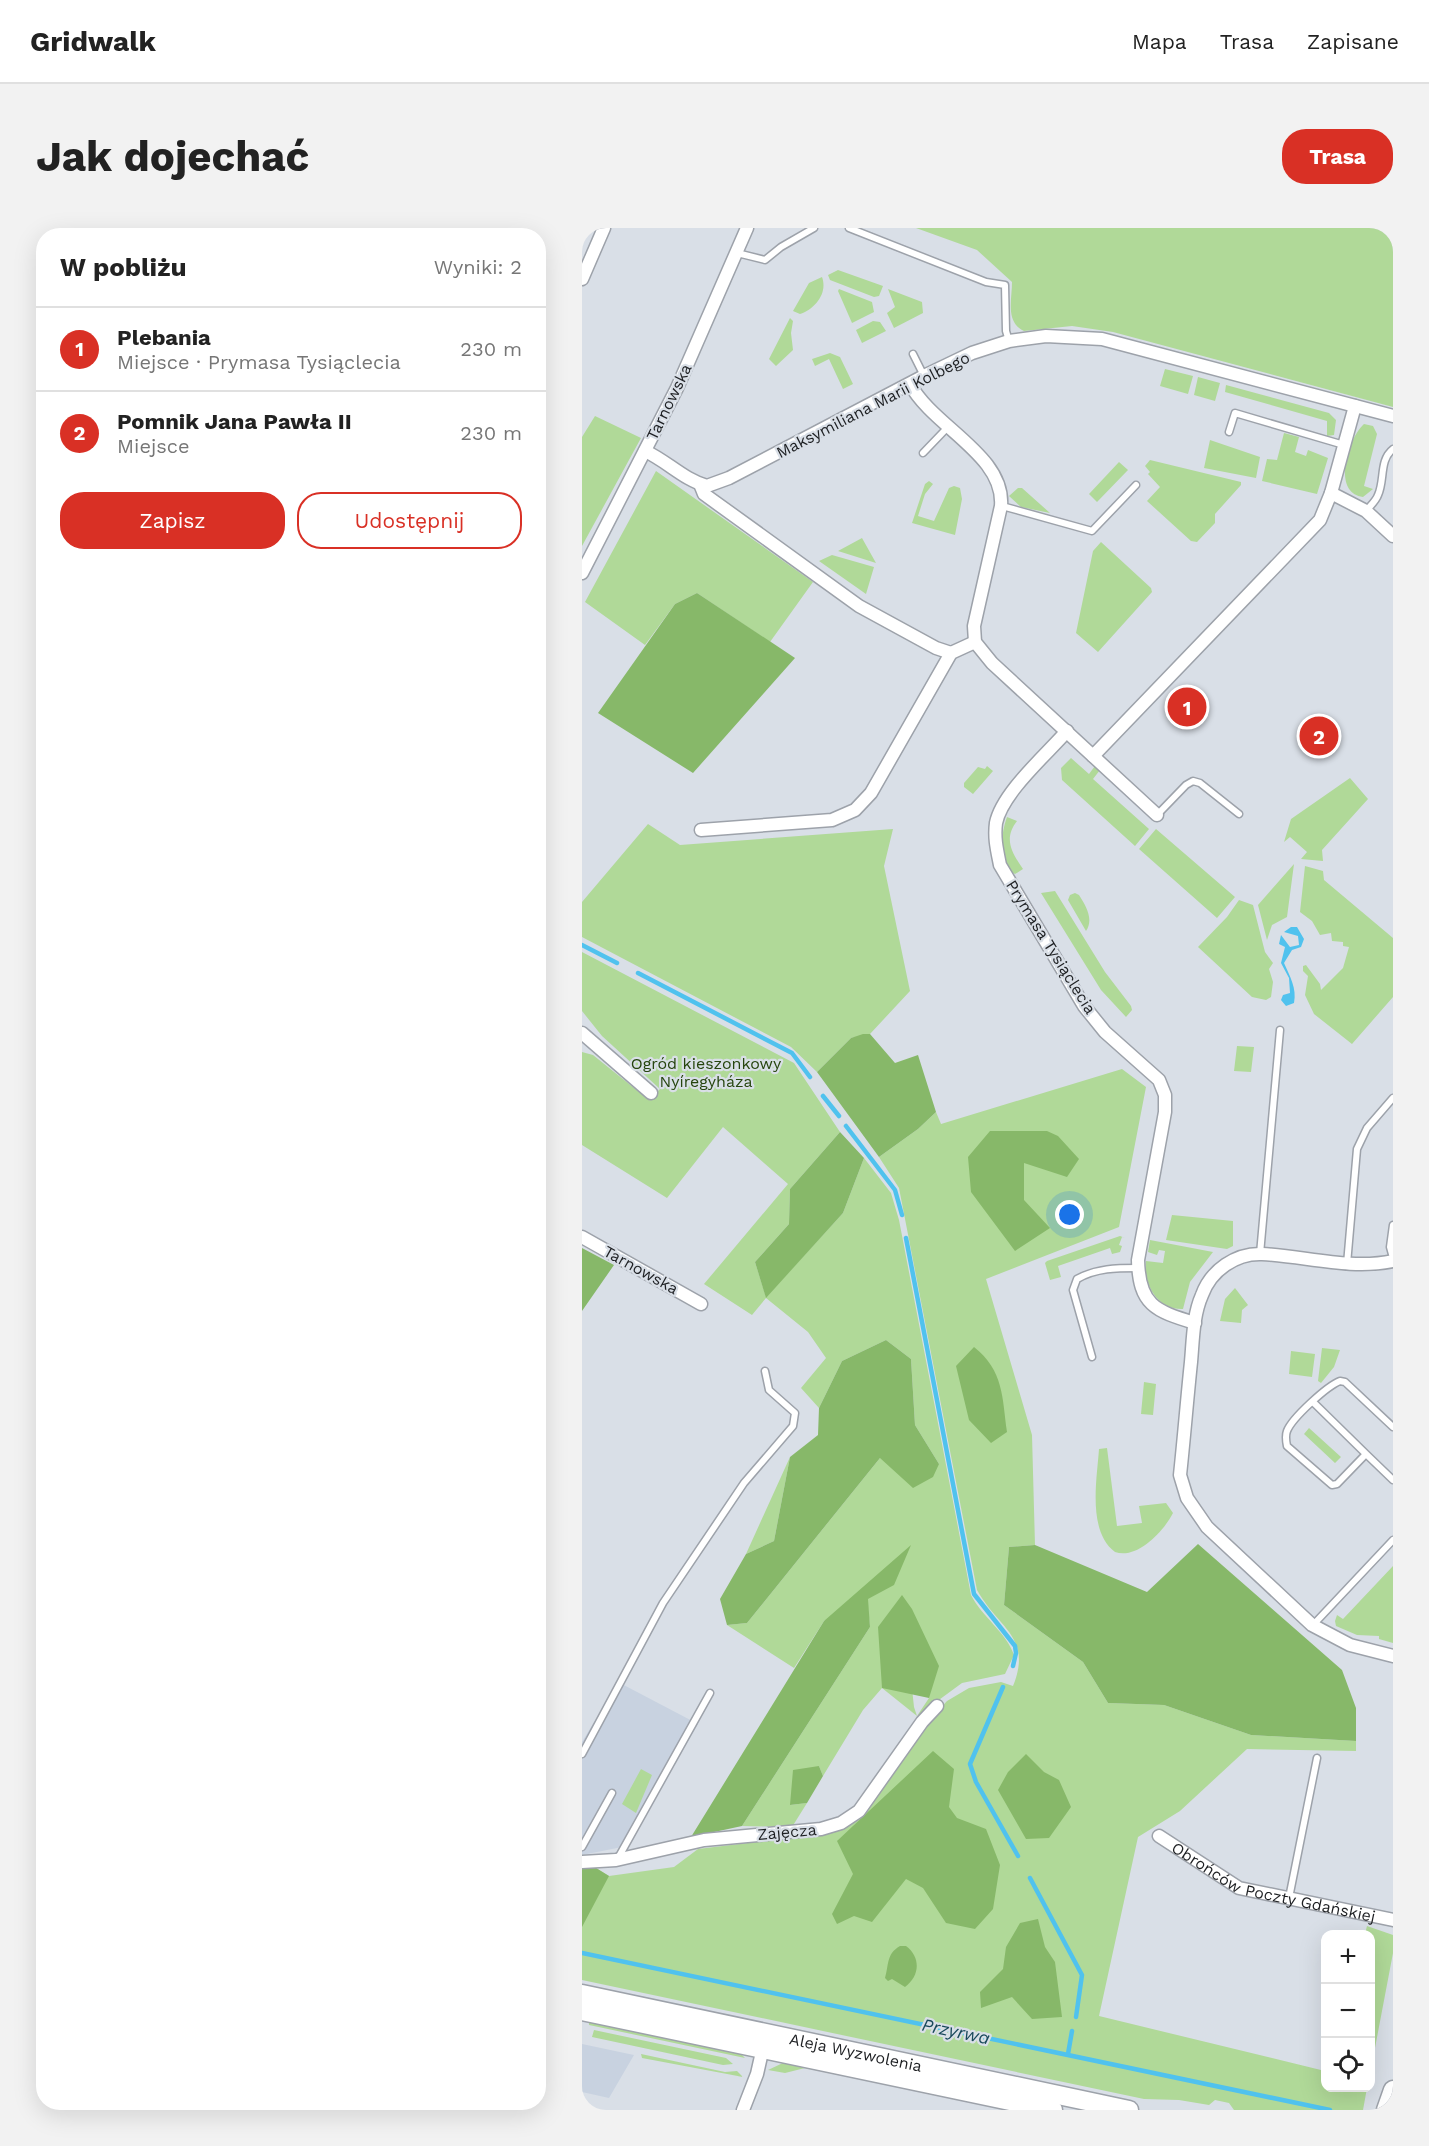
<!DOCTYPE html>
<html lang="pl">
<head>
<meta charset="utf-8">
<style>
  :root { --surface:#fff; --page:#f2f2f2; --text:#222; --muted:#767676; --line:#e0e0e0; --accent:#d93025 }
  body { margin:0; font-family:"Work Sans",sans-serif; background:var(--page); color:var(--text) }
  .controls { position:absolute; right:18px; bottom:18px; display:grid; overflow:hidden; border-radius:12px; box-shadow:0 6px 24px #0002 }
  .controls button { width:54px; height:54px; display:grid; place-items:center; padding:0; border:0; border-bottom:2px solid var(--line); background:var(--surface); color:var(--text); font:30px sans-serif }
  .you { position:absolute; left:488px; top:987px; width:21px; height:21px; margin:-15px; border:4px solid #fff; border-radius:50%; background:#1a73e8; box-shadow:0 0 0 9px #1a73e833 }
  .badge { display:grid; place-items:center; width:39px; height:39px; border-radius:50%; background:var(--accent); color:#fff; font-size:20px; font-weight:700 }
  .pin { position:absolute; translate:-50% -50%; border:3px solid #fff; box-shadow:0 2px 6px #0006 }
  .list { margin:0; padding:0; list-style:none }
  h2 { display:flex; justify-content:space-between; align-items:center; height:78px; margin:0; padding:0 24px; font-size:26px }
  h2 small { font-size:20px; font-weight:400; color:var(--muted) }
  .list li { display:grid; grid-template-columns:39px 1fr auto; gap:18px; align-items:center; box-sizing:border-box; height:84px; padding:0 24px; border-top:2px solid var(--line) }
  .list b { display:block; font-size:22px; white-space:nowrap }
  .list p { margin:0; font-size:20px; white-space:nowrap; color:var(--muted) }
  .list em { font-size:20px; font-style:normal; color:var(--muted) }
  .actions { display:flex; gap:12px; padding:18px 24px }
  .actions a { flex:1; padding:14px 0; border:2px solid var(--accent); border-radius:24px; text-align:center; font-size:21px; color:var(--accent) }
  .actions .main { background:var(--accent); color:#fff }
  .icon { flex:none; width:33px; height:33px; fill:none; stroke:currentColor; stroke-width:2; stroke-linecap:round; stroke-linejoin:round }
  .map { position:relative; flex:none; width:811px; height:1882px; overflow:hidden; border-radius:24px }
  header { display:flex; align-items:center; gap:36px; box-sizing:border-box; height:84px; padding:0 30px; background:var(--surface); border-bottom:2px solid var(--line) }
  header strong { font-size:28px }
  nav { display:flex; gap:33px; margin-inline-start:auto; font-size:21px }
  .intro { display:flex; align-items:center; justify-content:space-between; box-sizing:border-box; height:144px; padding:0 36px }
  h1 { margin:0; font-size:42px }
  .button { padding:15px 27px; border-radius:24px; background:var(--accent); color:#fff; font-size:21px; font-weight:700 }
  main { display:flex; gap:36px; padding:0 36px }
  aside { flex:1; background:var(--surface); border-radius:24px; box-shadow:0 6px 24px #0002 }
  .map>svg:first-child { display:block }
  .built { fill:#c8d2e0 }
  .green { fill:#b0d998; fill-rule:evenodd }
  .forest { fill:#87b869 }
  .water { fill:#50c2ee }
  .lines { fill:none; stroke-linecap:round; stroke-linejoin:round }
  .stream { stroke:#50c2ee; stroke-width:4.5 }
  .lane-casing { stroke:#9da2aa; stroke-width:9 }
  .street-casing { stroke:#9da2aa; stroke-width:15 }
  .secondary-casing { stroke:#9da2aa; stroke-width:21 }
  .lane { stroke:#fff; stroke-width:6 }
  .street { stroke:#fff; stroke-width:12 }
  .secondary { stroke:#fff; stroke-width:18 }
  .labels { text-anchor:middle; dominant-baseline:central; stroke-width:4.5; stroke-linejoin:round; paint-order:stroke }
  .street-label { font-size:16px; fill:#1d1f22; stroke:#d9dfe7 }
  .park-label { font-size:16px; fill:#26450e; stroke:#d9dfe7 }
  .water-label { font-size:18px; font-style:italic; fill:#19495b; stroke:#d9dfe7 }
</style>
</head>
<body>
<header>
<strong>Gridwalk</strong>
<nav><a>Mapa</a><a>Trasa</a><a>Zapisane</a></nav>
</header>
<div class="intro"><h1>Jak dojechać</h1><a class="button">Trasa</a></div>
<main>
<aside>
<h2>W pobliżu<small>Wyniki: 2</small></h2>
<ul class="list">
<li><span class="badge">1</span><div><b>Plebania</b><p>Miejsce · Prymasa Tysiąclecia</p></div><em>230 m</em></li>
<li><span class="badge">2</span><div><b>Pomnik Jana Pawła II</b><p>Miejsce</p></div><em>230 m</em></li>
</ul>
<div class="actions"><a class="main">Zapisz</a><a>Udostępnij</a></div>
</aside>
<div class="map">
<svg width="811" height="1882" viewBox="0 0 811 1882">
  <rect width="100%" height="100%" fill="#d9dfe7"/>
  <path class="built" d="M36 1454 116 1496 45 1618 0 1627V1514Z
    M0 1816 52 1827 27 1870 0 1864Z"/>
  <path class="green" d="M334 0H811V179L531 104 490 98 442 103C423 94 430 72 430 54L395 22Z
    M256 42 301 58 297 68 292 69 248 52 246 47Z
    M240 49C246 65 233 81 218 86L211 83 227 55Z
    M257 61 290 74 292 84 270 95 256 63Z
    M306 61 340 74 341 85 312 100 305 85 313 79Z
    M208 90 211 93 209 105 211 122 194 138 187 131Z
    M291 93 298 94 304 103 280 115 274 102Z
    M248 125 258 129 271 156 261 161 247 131 233 138 230 131Z
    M583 141 611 148 606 166 578 158Z
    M616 149 638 155 633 173 612 167Z
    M644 157 747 185 754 192 752 207 745 208V193L643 164Z
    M13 188 59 210 0 318V209Z
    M782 196 791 198 795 206 782 258 791 261 781 269C749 265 766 210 782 196Z
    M702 205 717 209 713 224 724 228 726 222 746 230 735 266 680 253 685 231 695 232Z
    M628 212 678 229 674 250 622 240Z
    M568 232 659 254V257L633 286V295L615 314 609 313 565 273 578 259 566 246 568 244 563 238Z
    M537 234 546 242 515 274 507 266Z
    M74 243 231 354 188 414 115 365 93 376 63 417 3 374Z
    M347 253 351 256 343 266 336 288 352 293 367 260 372 258 378 260 380 271 373 307 330 295 343 256Z
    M436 260H440L468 285 439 279 427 268Z
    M280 310 294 335 256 323Z
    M519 314 569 360 570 364 516 424 494 405 511 323Z
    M250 327 292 339 284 366 237 333Z
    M489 530 507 546 513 538 518 542 511 551 567 601 553 618 480 552 479 540Z
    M405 538 411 543 391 566 382 559V555L396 539 403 541Z
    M768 550 786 571 740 622 741 633 719 631 725 624 708 609 702 614 709 591Z
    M425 589 435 593C421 611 430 625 441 641L433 646C415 638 419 605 425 589Z
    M66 596 98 617 311 601 302 638 328 763 288 806 269 810 235 844 209 819 0 709V674Z
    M574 601 653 669 635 690 557 621Z
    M712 636 705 689 690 697 685 712 676 677Z
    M723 638 741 643 742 652 811 710V769L770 816 732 786 723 767 726 748 721 743V738L724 737 738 756 739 762 761 740 767 719 761 718V714L750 713 749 705 738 707 730 693 718 684Z
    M473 663 523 744 549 778 550 782 544 789 519 762 459 665Z
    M493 665 497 667C504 678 512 691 504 703L486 672 488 667Z
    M657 672 671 677 683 724 691 735 687 741 691 754 689 769 684 772 670 769 616 719 645 689Z
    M0 724 212 835 258 904 208 961 207 996 173 1034 184 1069 261 985 282 930 309 965 317 992 389 1367C400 1389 424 1404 432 1427L423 1446 380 1455 335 1488 300 1460 281 1482 241 1548 237 1538 208 1577 225 1575 210 1599 160 1598 288 1399 285 1371 312 1357 242 1393 212 1440 145 1397 165 1395 298 1230 357 1236 333 1197 329 1131 304 1112 260 1133 237 1180 219 1160 244 1130 226 1104 184 1070 170 1087 122 1056 206 956 141 899 85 970 0 917V824L11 827 67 872 78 861 20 808 0 783ZM320 1369 347 1470 335 1488 332 1479Z
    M655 818 672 819 669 844 652 843Z
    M540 841 564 859 537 999 404 1051 450 1207 453 1317 427 1319 422 1377 501 1434 526 1475 582 1477 669 1507 774 1513V1523L665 1521 598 1583 556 1609 517 1788 743 1843 744 1860H785L781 1882H652L647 1875 633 1872 627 1877 597 1872 562 1871 0 1752V1641L14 1640 27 1648 92 1639 116 1621 248 1605 278 1590 344 1496 365 1473 387 1460 419 1454 431 1458C451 1409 416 1400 395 1362L317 960 297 929 336 901 354 884 359 896Z
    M590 987 651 993V1018L645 1021 584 1012Z
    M538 1008 543 1010 540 1009 537 1017 540 1018 538 1024 530 1026 528 1020 476 1038 479 1049 468 1052 463 1035 465 1033Z
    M568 1012 631 1024 608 1054 601 1081C575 1082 561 1056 564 1033L581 1035 583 1023 577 1022 575 1027 566 1024Z
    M653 1060 666 1077 660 1082 659 1095 638 1093 643 1071Z
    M740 1120 758 1122 752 1139 739 1155 736 1153Z
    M709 1123 733 1126 730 1149 707 1146Z
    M562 1154 574 1156 571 1187 559 1186Z
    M727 1200 759 1229 753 1235 722 1206Z
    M525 1220 535 1298 560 1295 557 1278 584 1275 591 1285C582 1303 555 1332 533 1324 505 1303 515 1251 517 1221Z
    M208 1229 192 1313 164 1326Z
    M811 1338V1415L797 1411V1408L775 1407 754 1398 753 1393 755 1387 761 1391Z
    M59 1541 70 1547 54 1585 40 1576Z
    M785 1698 811 1707V1725L789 1841 788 1706H783Z
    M7 1793 159 1826 163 1830 7 1797Z
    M12 1802 144 1830 151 1836 141 1837 10 1809Z
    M59 1826 143 1844 155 1843 161 1849 60 1830Z
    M203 1834 431 1882 223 1840 203 1845 186 1842Z"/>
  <path class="forest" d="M115 365 213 430 111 545 16 485 93 376Z
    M281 806H288L313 835 336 827 354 884 336 901 297 929 235 844 269 810Z
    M408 903H465L476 908 497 931 485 949 442 935V972L468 1000 433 1023 389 964 386 929Z
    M258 904 282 930 261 985 184 1070 173 1034 207 996 208 961Z
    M0 1020 32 1037 0 1083Z
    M304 1112 329 1131 333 1197 357 1236 351 1249 331 1260 298 1230 165 1395 145 1397 138 1371 164 1326 192 1313 208 1229 236 1207 237 1180 260 1133Z
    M392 1119C422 1143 420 1169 425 1204L409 1215 387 1192 374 1138Z
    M616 1316 760 1442 774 1480V1513L669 1507 582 1477 526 1475 501 1434 422 1377 427 1319 453 1317 565 1364Z
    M329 1317 312 1357 286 1371 288 1399 160 1598 109 1609 242 1393Z
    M320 1367 330 1381 357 1438 347 1470 300 1460 296 1399Z
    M351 1523 372 1541 367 1579 375 1590 404 1601 418 1637 411 1681 393 1701 364 1695 341 1660 324 1651 290 1694 272 1688 255 1696 250 1686 271 1646 255 1613Z
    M444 1526 462 1544 477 1552 489 1579 467 1610 444 1611 416 1562 426 1544Z
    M237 1538 241 1548 225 1575 208 1577 211 1542Z
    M14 1640 27 1648 0 1699V1641Z
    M456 1691 463 1719 473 1734 480 1789 450 1791 430 1769 399 1780 398 1764 421 1741 424 1719 438 1695Z
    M318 1718H324C339 1729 338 1748 323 1759L310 1751 306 1753 303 1750C307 1737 304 1726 318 1718Z"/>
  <path class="water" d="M709 699H715L722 711 719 719 710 722 702 735C708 749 715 760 712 775L704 778 699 772 701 767 708 765 707 750 699 735 703 719 697 716 699 707 708 719 717 717 716 708 702 704Z"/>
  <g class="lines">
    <path class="stream" d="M0 717 35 735
      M56 745 210 825 228 849
      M241 868 257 888
      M264 898 313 962 320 987
      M324 1010 392 1366 433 1418 434 1425 431 1438
      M421 1459 388 1536 394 1554 436 1628
      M448 1650 500 1747 494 1789
      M0 1725 748 1882
      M486 1826 490 1803"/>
    <g class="lane-casing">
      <path id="lane" d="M267 0 404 54 423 57 424 103 427 113
        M155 25 183 32 199 19 232 0
        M331 126 342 148
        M647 204 653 185 762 217
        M341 225 365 200
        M420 278 510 303 554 257
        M784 283C788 278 794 273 796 267 803 252 797 232 811 221
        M575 587 604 557 611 553 618 555 657 586
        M811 997 808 1019 811 1030
        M678 1026 698 802
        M765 1036 775 921 785 900 811 870
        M510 1129 491 1062 495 1051C515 1040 534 1040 557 1040
        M731 1174 784 1226 755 1256 750 1257 705 1218C704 1213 703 1208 705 1203 710 1190 745 1158 758 1153L763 1154 811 1199
        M784 1226 811 1252
        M731 1397 811 1312
        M0 1526 81 1375 162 1255 211 1198 213 1185 187 1162 183 1143
        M0 1619 30 1565
        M35 1632 128 1465
        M707 1670 735 1530"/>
    </g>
    <g class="street-casing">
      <g id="street">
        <path d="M0 51 22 0"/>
        <path d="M328 156C351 199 423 227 419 278L392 398 393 414 410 435 575 587"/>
        <path d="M63 223C85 233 102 252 125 258L147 250 342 148 390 125 427 113 464 108 520 111 811 188"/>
        <path d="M118 256 122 266 277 378 354 420 369 425"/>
        <path d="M749 265 784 283 811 308"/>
        <path d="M0 345 95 160 165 0"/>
        <path d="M485 503C464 527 420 565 414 595 412 610 415 622 418 637L502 778 523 804 577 852 583 867V884L556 1032C557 1077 573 1083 613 1095"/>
        <path d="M511 528 738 292 749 265 773 178"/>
        <path d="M119 602 250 592 273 582 289 565 369 425 393 414"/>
        <path d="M0 805 69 865"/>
        <path d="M0 1009 119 1076"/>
        <path d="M811 1033C768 1042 723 1028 680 1026 654 1025 629 1042 620 1067 611 1087 611 1112 609 1134 605 1172 602 1210 598 1247L605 1270 625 1299 730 1397 768 1417 811 1428"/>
        <path id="s1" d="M577 1608 657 1660 811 1692"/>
        <path d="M0 1634 34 1632 122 1612 239 1601 259 1595 277 1583 340 1494 355 1478"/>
        <path d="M161 1882 175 1846 182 1815"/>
      </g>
    </g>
    <g class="secondary-casing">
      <g id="secondary">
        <path id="s2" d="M0 1766 547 1882"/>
        <path d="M0 1783 471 1882"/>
        <path d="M804 1882 811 1862"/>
      </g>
    </g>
    <use href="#lane" class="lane"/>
    <use href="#street" class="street"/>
    <use href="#secondary" class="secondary"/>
  </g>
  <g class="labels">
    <g class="street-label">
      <text transform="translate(87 174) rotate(-64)">Tarnowska</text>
      <text transform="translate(291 177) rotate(-27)">Maksymiliana Marii Kolbego</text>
      <text transform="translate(469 719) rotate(58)">Prymasa Tysiąclecia</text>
      <text transform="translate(59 1042) rotate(29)">Tarnowska</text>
      <text transform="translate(205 1604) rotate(-5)">Zajęcza</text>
      <text stroke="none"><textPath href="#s1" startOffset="126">Obrońców Poczty Gdańskiej</textPath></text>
      <text stroke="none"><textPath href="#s2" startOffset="280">Aleja Wyzwolenia</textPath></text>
    </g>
    <g class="park-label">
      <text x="124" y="835">Ogród kieszonkowy<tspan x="124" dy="18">Nyíregyháza</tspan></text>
    </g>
    <g class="water-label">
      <text transform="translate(374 1803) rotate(12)">Przyrwa</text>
    </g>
  </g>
</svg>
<div class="controls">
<button>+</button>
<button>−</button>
<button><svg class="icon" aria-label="locate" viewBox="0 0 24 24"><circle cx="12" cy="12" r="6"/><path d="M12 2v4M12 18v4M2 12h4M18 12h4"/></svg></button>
</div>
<div class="you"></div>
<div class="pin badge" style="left:605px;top:479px">1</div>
<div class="pin badge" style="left:737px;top:508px">2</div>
</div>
</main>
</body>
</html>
